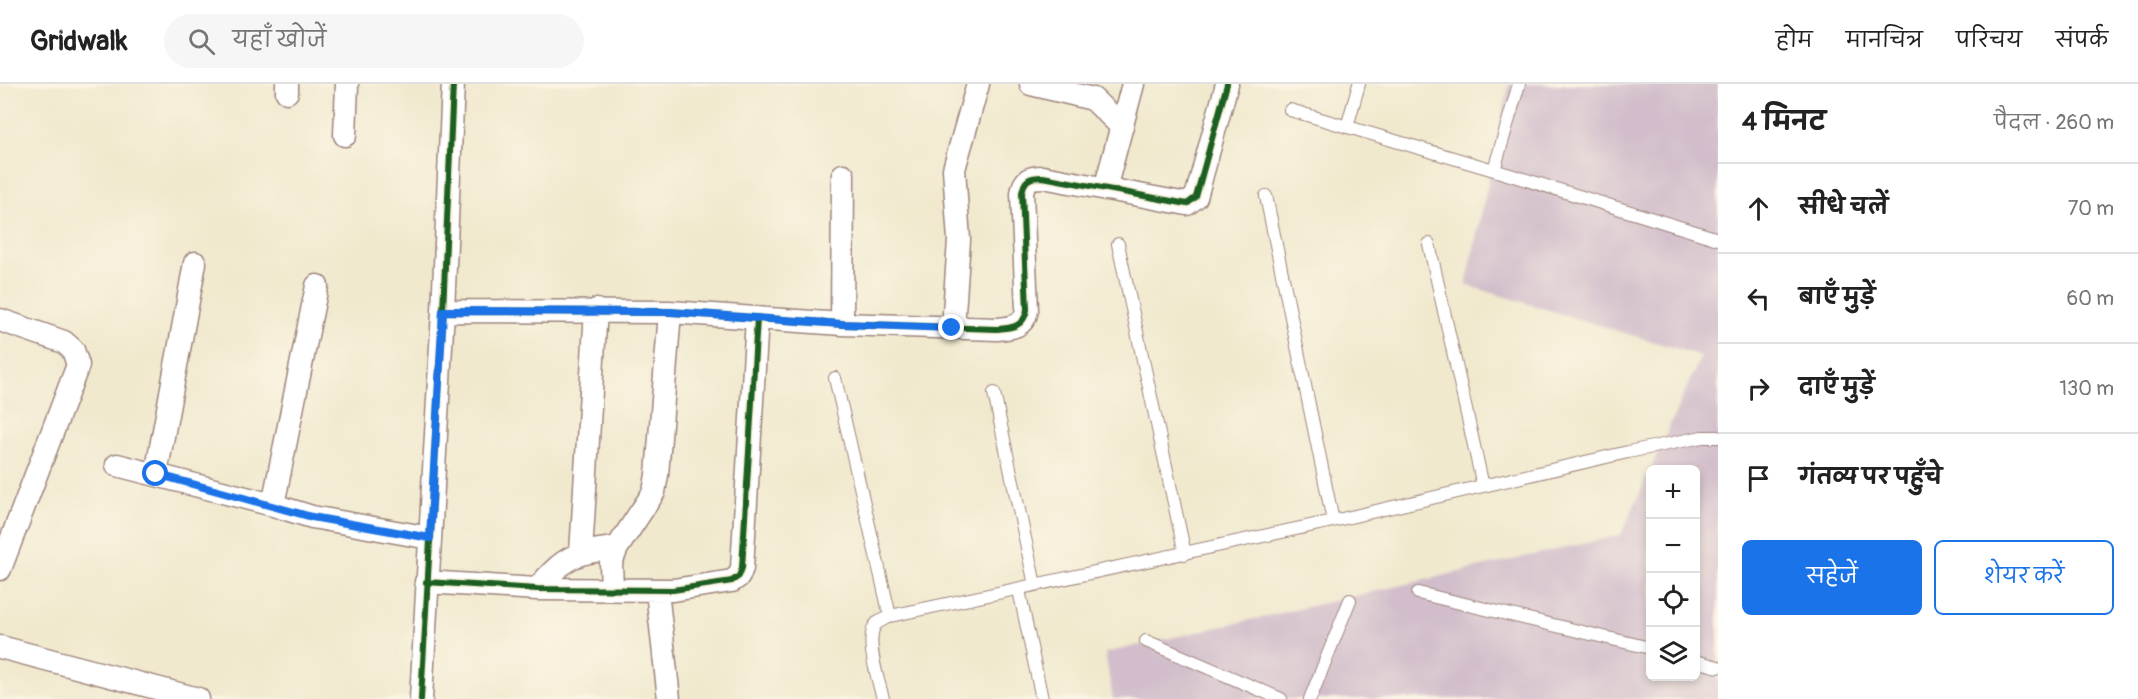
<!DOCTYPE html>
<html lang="hi">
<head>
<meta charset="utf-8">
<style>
  :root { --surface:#fff; --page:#f6f6f6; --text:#222; --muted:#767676; --line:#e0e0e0; --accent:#1a73e8 }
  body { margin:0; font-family:Pangolin,"Playpen Sans Deva",sans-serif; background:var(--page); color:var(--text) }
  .controls { position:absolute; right:18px; bottom:18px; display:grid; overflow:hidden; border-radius:9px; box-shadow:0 3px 9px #0003 }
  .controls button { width:54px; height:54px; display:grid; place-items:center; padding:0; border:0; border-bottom:2px solid var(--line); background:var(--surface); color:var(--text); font:30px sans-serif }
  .stop { position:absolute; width:18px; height:18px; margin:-14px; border:4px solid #1a73e8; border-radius:50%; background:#fff }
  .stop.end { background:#1a73e8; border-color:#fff; box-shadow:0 2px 6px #0008 }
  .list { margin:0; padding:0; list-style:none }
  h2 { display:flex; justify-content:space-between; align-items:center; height:78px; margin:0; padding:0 24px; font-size:26px }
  h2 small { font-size:20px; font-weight:400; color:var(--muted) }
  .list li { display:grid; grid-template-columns:39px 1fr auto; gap:18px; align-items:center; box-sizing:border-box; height:90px; padding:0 24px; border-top:2px solid var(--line) }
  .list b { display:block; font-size:22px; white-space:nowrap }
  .list em { font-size:20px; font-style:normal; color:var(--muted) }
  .actions { display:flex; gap:12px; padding:18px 24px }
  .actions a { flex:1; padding:14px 0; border:2px solid var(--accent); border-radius:9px; text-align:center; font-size:21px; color:var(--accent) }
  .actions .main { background:var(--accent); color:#fff }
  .icon { flex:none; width:33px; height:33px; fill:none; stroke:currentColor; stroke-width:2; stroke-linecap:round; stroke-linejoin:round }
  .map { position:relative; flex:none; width:1718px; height:615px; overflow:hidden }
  header { display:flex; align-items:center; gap:36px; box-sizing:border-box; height:84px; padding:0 30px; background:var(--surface); border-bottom:2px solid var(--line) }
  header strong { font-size:28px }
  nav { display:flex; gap:33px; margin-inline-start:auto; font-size:21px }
  .search { width:420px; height:54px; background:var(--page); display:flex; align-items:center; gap:15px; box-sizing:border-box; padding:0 21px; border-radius:33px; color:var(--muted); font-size:22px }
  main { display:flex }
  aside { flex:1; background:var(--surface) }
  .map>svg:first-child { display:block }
  .industrial { fill:#d1bdcb; fill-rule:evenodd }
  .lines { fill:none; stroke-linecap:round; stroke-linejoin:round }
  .service-casing { stroke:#9d847c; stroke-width:14 }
  .minor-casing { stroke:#9d847c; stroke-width:25 }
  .service { stroke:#fff; stroke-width:12 }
  .minor { stroke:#fff; stroke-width:22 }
  .cycleway-casing { stroke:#fcf5e5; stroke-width:10 }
  .cycleway { stroke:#1b5e20; stroke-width:6 }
  .route { stroke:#1a73e8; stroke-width:8 }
</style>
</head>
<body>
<header>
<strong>Gridwalk</strong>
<div class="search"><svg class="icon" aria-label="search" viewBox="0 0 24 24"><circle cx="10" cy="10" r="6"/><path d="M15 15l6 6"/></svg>यहाँ खोजें</div>
<nav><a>होम</a><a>मानचित्र</a><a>परिचय</a><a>संपर्क</a></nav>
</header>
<main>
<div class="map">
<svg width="1718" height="615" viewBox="0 0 1718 615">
  <rect width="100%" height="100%" fill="#fcf5e5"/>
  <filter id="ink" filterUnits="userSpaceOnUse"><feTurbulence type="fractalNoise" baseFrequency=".0167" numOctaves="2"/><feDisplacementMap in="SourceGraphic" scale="12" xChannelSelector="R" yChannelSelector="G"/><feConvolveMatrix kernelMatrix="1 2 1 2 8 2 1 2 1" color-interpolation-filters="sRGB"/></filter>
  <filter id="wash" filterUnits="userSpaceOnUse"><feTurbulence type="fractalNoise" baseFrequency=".008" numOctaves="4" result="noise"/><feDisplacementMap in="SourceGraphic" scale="24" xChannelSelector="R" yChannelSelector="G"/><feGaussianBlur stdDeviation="1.35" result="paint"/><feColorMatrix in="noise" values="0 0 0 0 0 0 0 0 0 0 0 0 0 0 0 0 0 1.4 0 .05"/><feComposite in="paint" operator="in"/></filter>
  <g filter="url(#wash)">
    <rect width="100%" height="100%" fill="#f0e9ce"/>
    <path class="industrial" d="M1509 0H1718V615H1113L1105 569 1621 451 1701 272 1466 201ZM1650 386H1696V592H1650Z"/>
  </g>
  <g filter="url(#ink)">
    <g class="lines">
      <g class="service-casing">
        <path id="service" d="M1290 26 1494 86 1718 155
          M1347 43 1359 0
          M1494 86 1519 0
          M1266 112 1333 437
          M1118 160 1185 470
          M1429 160 1483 402
          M835 294 890 532
          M994 309 1035 501
          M1019 506 1042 615
          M1418 509 1650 564
          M1146 557 1281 615
          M1696 577 1718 583
          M883 615C879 598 863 552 877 539 881 537 886 534 890 532L1333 437 1628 368 1702 353H1718
          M1310 615 1350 516"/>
      </g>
      <g class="minor-casing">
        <path id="minor" d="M1031 0 1093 15 1122 43
          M287 8V0
          M345 51 347 0
          M1105 105 1133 0
          M443 227 670 228 842 240 997 245C1013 244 1024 242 1027 226L1022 109C1024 95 1030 93 1043 93L1187 120 1196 113 1227 0
          M0 236 64 258 73 266 78 281 0 485
          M842 240 843 91
          M953 244 959 156 954 85 978 0
          M117 381 273 421 312 433 430 454
          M156 390 195 179
          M273 421 317 202
          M581 469 596 226
          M426 498 537 505 673 506 732 497 739 492 742 484 757 234
          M537 505C565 472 575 468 617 464
          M612 505 611 479 617 464 654 408 657 391 670 228
          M657 507 669 615
          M0 563 198 615
          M421 615 443 227 453 0"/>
      </g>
      <use href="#service" class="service"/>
      <use href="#minor" class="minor"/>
      <g class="cycleway-casing">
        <path id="cycleway" d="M443 227 670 228 842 240 997 245C1013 244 1024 242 1027 226L1022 109C1024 95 1030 93 1043 93L1187 120 1196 113 1227 0
          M426 498 537 505 673 506 732 497 739 492 742 484 757 234
          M421 615 443 227 453 0"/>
      </g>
      <use href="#cycleway" class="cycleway"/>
    </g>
  </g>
  <g class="lines" filter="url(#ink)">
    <path class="route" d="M156 390 312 433 430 454 443 227 670 228 842 240 952 244"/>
  </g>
</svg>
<div class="controls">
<button>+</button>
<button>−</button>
<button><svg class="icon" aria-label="locate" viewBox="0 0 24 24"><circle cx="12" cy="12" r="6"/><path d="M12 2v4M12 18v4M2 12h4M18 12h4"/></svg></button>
<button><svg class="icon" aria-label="layers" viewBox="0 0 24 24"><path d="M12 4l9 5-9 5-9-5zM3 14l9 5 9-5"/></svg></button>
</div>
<div class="stop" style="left:156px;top:390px"></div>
<div class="stop end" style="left:952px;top:244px"></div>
</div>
<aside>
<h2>4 मिनट<small>पैदल · 260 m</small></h2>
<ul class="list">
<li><svg class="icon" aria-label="ahead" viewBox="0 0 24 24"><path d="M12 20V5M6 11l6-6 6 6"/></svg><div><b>सीधे चलें</b></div><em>70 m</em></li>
<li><svg class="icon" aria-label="left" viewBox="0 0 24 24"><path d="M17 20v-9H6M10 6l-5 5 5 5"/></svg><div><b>बाएँ मुड़ें</b></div><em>60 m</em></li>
<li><svg class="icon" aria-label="right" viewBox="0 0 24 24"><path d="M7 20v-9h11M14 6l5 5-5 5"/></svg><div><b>दाएँ मुड़ें</b></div><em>130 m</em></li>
<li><svg class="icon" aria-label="arrive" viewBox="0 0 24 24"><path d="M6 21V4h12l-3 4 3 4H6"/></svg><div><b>गंतव्य पर पहुँचे</b></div></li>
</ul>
<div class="actions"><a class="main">सहेजें</a><a>शेयर करें</a></div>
</aside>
</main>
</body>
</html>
